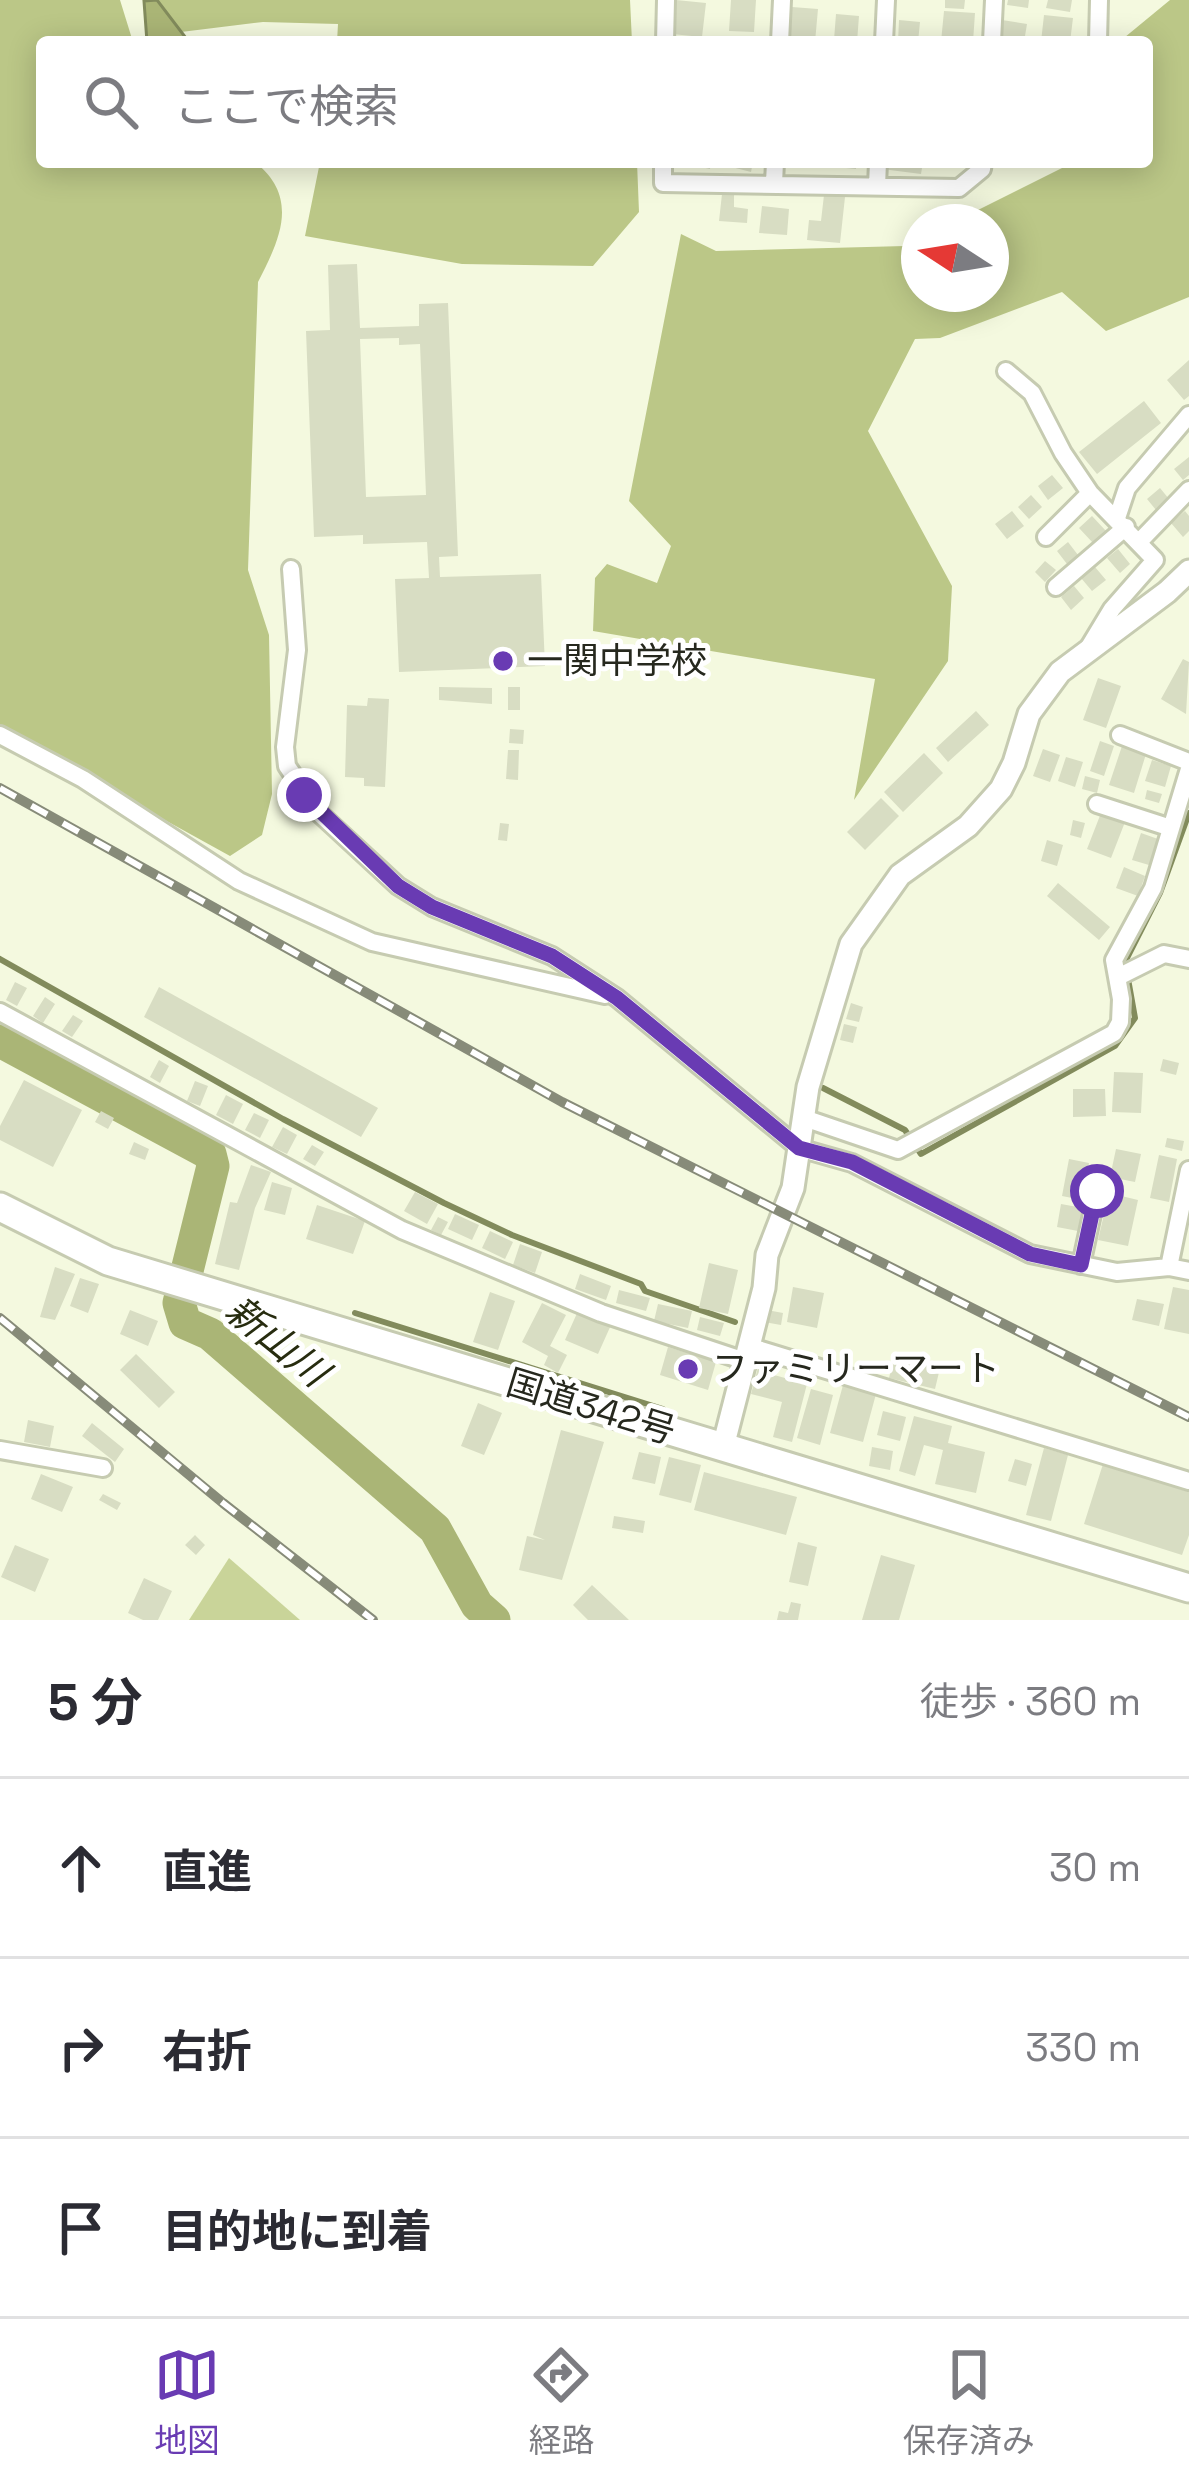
<!DOCTYPE html>
<html lang="ja">
<head>
<meta charset="utf-8">
<style>
  :root { --surface:#fff; --page:#f7f7f7; --text:#2b2b33; --muted:#7c7c81; --line:#e1e1e2; --accent:#693bb3 }
  body { margin:0; font-family:"Space Grotesk","Noto Sans JP",sans-serif; background:var(--page); color:var(--text) }
  .compass { position:absolute; left:901px; top:204px; width:108px; height:108px; border-radius:50%; background:var(--surface); box-shadow:0 6px 30px #0003; rotate:282deg }
  .stop { position:absolute; width:36px; height:36px; margin:-27px; border:9px solid #693bb3; border-radius:50%; background:#fff }
  .stop.end { background:#693bb3; border-color:#fff; box-shadow:0 3px 12px #0008 }
  .list { margin:0; padding:0; list-style:none }
  h2 { display:flex; justify-content:space-between; align-items:center; height:156px; margin:0; padding:0 48px; font-size:51px }
  h2 small { font-size:39px; font-weight:400; color:var(--muted) }
  .list li { display:grid; grid-template-columns:78px 1fr auto; gap:36px; align-items:center; box-sizing:border-box; height:180px; padding:0 48px; border-top:3px solid var(--line) }
  .list b { display:block; font-size:45px; white-space:nowrap }
  .list em { font-size:39px; font-style:normal; color:var(--muted) }
  .icon { flex:none; width:66px; height:66px; fill:none; stroke:currentColor; stroke-width:2; stroke-linecap:round; stroke-linejoin:round }
  .map { position:relative; flex:none; width:1189px; height:1620px; overflow:hidden }
  .search { position:absolute; background:var(--surface); box-shadow:0 6px 30px #0003; left:36px; right:36px; top:36px; height:132px; display:flex; align-items:center; gap:30px; box-sizing:border-box; padding:0 42px; border-radius:12px; color:var(--muted); font-size:45px }
  .sheet { height:696px; background:var(--surface) }
  nav { display:flex; justify-content:space-around; align-items:center; box-sizing:border-box; height:168px; border-top:3px solid var(--line); background:var(--surface); font-size:33px; color:var(--muted) }
  nav a { display:grid; justify-items:center; gap:6px }
  nav .on { color:var(--accent) }
  .map>svg:first-child { display:block }
  .green { fill:#c9d499 }
  .forest { fill:#bbc787 }
  .water { fill:#aab576; stroke:#828b5c; stroke-width:3 }
  .lines { fill:none; stroke-linecap:round; stroke-linejoin:round }
  .stream { stroke:#828b5c; stroke-width:6 }
  .river { stroke:#aab576; stroke-width:33 }
  .building { fill:#d8ddc3; fill-rule:evenodd }
  .minor-casing { stroke:#c6cbb1; stroke-width:22 }
  .tertiary-casing { stroke:#c6cbb1; stroke-width:27 }
  .trunk-casing { stroke:#c6cbb1; stroke-width:33 }
  .minor { stroke:#fff; stroke-width:16 }
  .tertiary { stroke:#fff; stroke-width:21 }
  .trunk { stroke:#fff; stroke-width:27 }
  .rail-casing { stroke:#878b79; stroke-width:10 }
  .rail { stroke:#fff; stroke-width:6; stroke-dasharray:18; stroke-linecap:butt }
  .route { stroke:#693bb3; stroke-width:15 }
  .poi-dot { fill:#693bb3; stroke:#fff; stroke-width:4.5 }
  .labels { text-anchor:middle; dominant-baseline:central; stroke-width:10; stroke-linejoin:round; paint-order:stroke }
  .poi-label { font-size:36px; fill:#26281e; stroke:#fff; text-anchor:start }
  .street-label { font-size:36px; fill:#26281e; stroke:#fff }
  .water-label { font-size:39px; font-style:italic; fill:#272c0f; stroke:#fff }
</style>
</head>
<body>
<div class="map">
<svg width="1189" height="1620" viewBox="0 0 1189 1620">
  <rect width="100%" height="100%" fill="#f4f9df"/>
  <path class="green" d="M229 1558 300 1620H189Z"/>
  <path class="forest" d="M0 0H120L133 42H42V162H255C300 198 280 239 258 282L248 570 269 635 272 794 262 835 230 856 0 729Z
    M149 0H630L632 42H337L338 24 263 22 173 33Z
    M1170 0H1189V297L1106 331 1062 292 940 338 915 339 868 431 952 586 948 661 854 800 875 679 593 631 595 578 607 564 657 583 671 546 629 501 681 234 716 251 905 246 919 239V294H991V222H954L1074 162H1147V42H1119Z
    M320 162H637L639 212 593 266 462 264 305 236Z"/>
  <path class="water" d="M157 0 189 42H147L144 1Z"/>
  <g class="lines">
    <path class="stream" d="M0 959 283 1119 444 1203 512 1235 641 1284 645 1291 735 1322
      M823 1088 905 1130 921 1154 1115 1046 1135 1018 1125 962 1160 893 1189 813
      M355 1313 663 1409"/>
    <path class="river" d="M0 1041 210 1154 213 1166 179 1303 185 1323 210 1334 435 1529 477 1605 494 1620"/>
  </g>
  <path class="building" d="M676 0 706 3 702 37 672 34Z
    M731 0H756L754 32 729 31Z
    M945 0H965L964 9 945 8Z
    M1008 0H1029L1028 8 1007 5Z
    M1048 0H1072L1070 12 1046 8Z
    M792 7 818 9 815 42 789 41Z
    M944 11 975 13 973 42H941Z
    M836 14 859 16 857 42 834 40Z
    M1044 15 1073 18 1070 42H1041Z
    M899 20 920 22 918 42H898Z
    M1002 20 1027 24 1024 42H998Z
    M679 162H711L710 169Z
    M712 162H753L751 172Z
    M826 162H856V169L826 166Z
    M883 162H923L921 174 882 169Z
    M722 194H734V207L748 209 747 223 719 221Z
    M824 195 845 197 840 243 807 240 809 220 821 221Z
    M762 206 789 209 787 235 759 233Z
    M357 264 360 328 419 326V304L448 303 458 556 439 557 440 577 541 574 545 666 399 672 395 579 429 578 427 542 363 544V535L314 537 306 331 330 330 328 265ZM399 338V345L420 344 426 495 366 497 360 339Z
    M1189 360V396L1184 400 1167 380Z
    M1144 401 1161 423 1097 474 1079 452Z
    M1189 457V475L1183 480 1174 469Z
    M1052 475 1063 488 1048 500 1038 486Z
    M1160 488 1169 499 1156 510 1147 499Z
    M1031 495 1042 507 1029 519 1018 507Z
    M1012 511 1024 526 1007 539 995 524Z
    M1185 511 1189 516V531L1183 537 1171 523Z
    M1092 516 1106 531 1093 543 1079 528Z
    M1068 542 1078 555 1067 564 1057 551Z
    M1118 549 1130 564 1120 573 1107 558Z
    M1045 561 1056 570 1045 582 1035 572Z
    M1095 567 1106 580 1092 591 1081 578Z
    M1074 586 1084 598 1071 610 1061 597Z
    M1183 659 1189 662 1186 714 1161 699Z
    M1098 678 1121 686 1106 728 1083 720Z
    M439 687 492 688V704L439 700Z
    M508 687H520V710H508Z
    M368 698 389 699 385 787 364 786V778L345 777 347 705 367 706Z
    M976 711 989 725 948 762 936 748Z
    M510 729 524 730 523 744 509 743Z
    M1100 741 1114 746 1104 776 1090 771Z
    M1122 746 1146 754 1134 793 1109 785Z
    M1043 749 1060 755 1050 782 1033 776Z
    M508 750H519L518 780 506 779Z
    M924 753 943 773 903 812 884 792Z
    M1066 757 1083 762 1075 787 1058 781Z
    M1152 760 1171 766 1165 787 1145 781Z
    M1085 776 1100 780 1097 793 1082 789Z
    M1147 790 1162 794 1159 803 1145 799Z
    M881 798 899 816 865 850 847 832Z
    M1101 813 1125 822 1111 858 1087 849Z
    M1073 820 1085 823 1081 838 1070 835Z
    M500 823 509 824 507 841 498 840Z
    M1141 833 1158 839 1149 865 1132 860Z
    M1047 840 1063 845 1057 866 1041 861Z
    M1124 867 1145 876 1138 896 1116 888Z
    M1058 883 1110 927 1099 940 1047 896Z
    M15 982 27 988 17 1006 6 1000Z
    M159 987 378 1108 361 1137 144 1017Z
    M45 997 55 1004 43 1023 33 1016Z
    M851 1003 863 1007 859 1022 846 1019Z
    M73 1015 83 1021 72 1037 62 1031Z
    M844 1024 857 1027 853 1043 840 1040Z
    M1163 1059 1179 1063 1176 1075 1160 1071Z
    M159 1060 169 1066 160 1083 150 1077Z
    M1114 1072 1143 1073 1141 1113 1112 1112Z
    M24 1080 82 1110 53 1167 0 1140V1126Z
    M195 1081 208 1086 200 1106 187 1101Z
    M1073 1089H1105L1106 1116 1073 1117Z
    M226 1095 243 1104 233 1124 216 1115Z
    M101 1111 114 1118 108 1129 95 1122Z
    M254 1113 269 1120 260 1138 245 1130Z
    M283 1127 297 1135 287 1154 272 1147Z
    M1167 1138 1184 1141 1182 1151 1165 1147Z
    M134 1142 149 1149 145 1160 129 1154Z
    M312 1145 324 1152 315 1166 303 1159Z
    M1116 1149 1141 1154 1135 1182 1110 1177Z
    M1159 1155 1177 1159 1169 1202 1150 1198Z
    M1069 1159 1089 1163 1082 1200 1062 1196Z
    M251 1165 271 1172 255 1208 239 1270 215 1264 230 1202 237 1203Z
    M272 1182 292 1188 285 1215 264 1210Z
    M415 1192 438 1204 427 1224 404 1211Z
    M1109 1193 1138 1200 1128 1246 1098 1240Z
    M1061 1204 1083 1208 1078 1231 1057 1227Z
    M317 1205 365 1221 353 1254 306 1239Z
    M455 1214 479 1225 472 1240 448 1229Z
    M438 1217 448 1222 441 1235 431 1230Z
    M490 1231 513 1242 505 1259 482 1248Z
    M520 1244 542 1252 535 1273 513 1265Z
    M709 1263 738 1270 728 1314 699 1308Z
    M55 1267 75 1274 55 1320 40 1317Z
    M580 1274 611 1286 606 1300 575 1289Z
    M80 1278 99 1284 88 1313 70 1306Z
    M793 1287 824 1293 817 1328 787 1322Z
    M1173 1287 1189 1290V1334L1164 1329Z
    M619 1290 650 1298 646 1311 616 1303Z
    M490 1292 515 1301 498 1350 473 1342Z
    M1137 1299 1164 1304 1159 1326 1132 1320Z
    M542 1303 566 1315 550 1346 567 1355 558 1373 544 1365 548 1356 522 1342Z
    M658 1304 692 1311 688 1328 654 1321Z
    M130 1310 158 1321 148 1346 120 1334Z
    M767 1310 783 1313 781 1325 764 1322Z
    M578 1311 611 1325 598 1354 565 1340Z
    M700 1317 724 1323 720 1336 697 1330Z
    M668 1347 716 1362 708 1390 660 1375Z
    M136 1354 175 1392 159 1408 120 1370Z
    M894 1357 940 1368 935 1389 889 1378Z
    M760 1360 777 1365 774 1375 807 1384 792 1442 773 1437 782 1402 751 1394Z
    M843 1385 876 1394 863 1442 830 1433Z
    M811 1389 833 1395 820 1445 797 1438Z
    M478 1403 502 1413 484 1455 461 1446Z
    M883 1411 906 1417 900 1441 877 1435Z
    M914 1416 952 1426 948 1443 985 1452 976 1493 935 1484 943 1450 924 1445 915 1476 899 1471Z
    M28 1420 54 1426 50 1447 24 1442Z
    M92 1423 124 1449 115 1462 82 1436Z
    M561 1430 604 1442 562 1580 519 1570 527 1536 545 1540 533 1535Z
    M872 1447 893 1451 890 1470 869 1466Z
    M1044 1448 1068 1455 1051 1521 1026 1515Z
    M639 1452 661 1457 655 1484 632 1479Z
    M669 1457 701 1465 691 1503 659 1495Z
    M1015 1459 1032 1464 1026 1486 1008 1481Z
    M1103 1464 1189 1492V1535L1182 1555 1084 1524Z
    M704 1472 797 1497 786 1535 694 1510Z
    M41 1474 73 1487 62 1512 31 1499Z
    M103 1494 121 1503 117 1510 99 1500Z
    M614 1516 645 1521 643 1533 612 1528Z
    M195 1535 205 1545 196 1555 185 1545Z
    M798 1542 817 1547 808 1586 789 1582Z
    M15 1545 49 1559 35 1592 1 1577Z
    M881 1555 915 1565 899 1620H862Z
    M144 1578 172 1591 158 1620H143L128 1613Z
    M592 1585 629 1620H588L573 1605Z
    M791 1602 801 1604 798 1620H777L779 1611 788 1613Z"/>
  <g class="lines">
    <g class="minor-casing">
      <path id="minor" d="M665 42 666 0
        M780 42 782 0
        M884 42 886 0
        M992 42 994 0
        M1098 42 1099 0
        M663 162V183L959 188 982 169 983 162
        M774 183 775 162
        M877 186 878 162
        M1006 371 1032 393 1063 453 1090 493 1155 560 1112 609 1089 647
        M1117 518 1127 488 1189 415
        M1046 537 1090 493
        M1139 542 1189 490
        M291 569 297 650 285 747 287 766 319 813 398 886 432 907 552 956 617 998 799 1148 852 1163 1030 1254 1117 1272 1169 1267 1189 1271
        M1056 587 1126 527
        M0 735 83 779 239 881 372 942 605 995
        M1120 735 1189 762
        M1097 804 1171 828
        M1118 977 1164 954 1189 959
        M0 1012 402 1230 601 1313 745 1361
        M804 1118 898 1150 1114 1033 1120 1022 1121 999 1114 960 1153 888 1189 769
        M1081 1265 1097 1191
        M1169 1267 1189 1170
        M748 1346 1189 1481
        M0 1450 103 1468"/>
    </g>
    <g class="tertiary-casing">
      <path id="tertiary" d="M723 1447 764 1288 767 1255 793 1188 808 1087 851 944 900 875 968 826 1001 789 1014 763 1029 714 1060 672 1167 592 1189 571"/>
    </g>
    <g class="trunk-casing">
      <path id="trunk" d="M0 1207 108 1261 1189 1588"/>
    </g>
    <use href="#minor" class="minor"/>
    <use href="#tertiary" class="tertiary"/>
    <use href="#trunk" class="trunk"/>
    <g class="rail-casing">
      <path id="rail" d="M0 788 562 1102 1189 1417
        M0 1318 223 1503 373 1620"/>
    </g>
    <use href="#rail" class="rail"/>
  </g>
  <g class="lines">
    <path class="route" d="M304 795 398 886 432 907 552 956 617 998 799 1148 852 1162 1030 1254 1081 1265 1097 1191"/>
  </g>
  <g class="poi-dot">
    <circle cx="503" cy="661" r="12"/>
    <circle cx="688" cy="1369" r="12"/>
  </g>
  <g class="labels">
    <g class="poi-label">
      <text x="527" y="661">一関中学校</text>
      <text x="712" y="1369">ファミリーマート</text>
    </g>
    <g class="street-label">
      <text transform="translate(591 1407) rotate(17)">国道342号</text>
    </g>
    <g class="water-label">
      <text transform="translate(277 1341) rotate(39)">新山川</text>
    </g>
  </g>
</svg>
<svg class="compass" viewBox="-18 -18 36 36"><path d="M0-13l5 13h-10z" fill="#e53935"/><path d="M0 13l5-13h-10z" fill="#7c7c81"/></svg>
<div class="stop" style="left:1097px;top:1191px"></div>
<div class="stop end" style="left:304px;top:795px"></div>
<div class="search"><svg class="icon" aria-label="search" viewBox="0 0 24 24"><circle cx="10" cy="10" r="6"/><path d="M15 15l6 6"/></svg>ここで検索</div>
</div>
<section class="sheet">
<h2>5 分<small>徒歩 · 360 m</small></h2>
<ul class="list">
<li><svg class="icon" aria-label="ahead" viewBox="0 0 24 24"><path d="M12 20V5M6 11l6-6 6 6"/></svg><div><b>直進</b></div><em>30 m</em></li>
<li><svg class="icon" aria-label="right" viewBox="0 0 24 24"><path d="M7 20v-9h11M14 6l5 5-5 5"/></svg><div><b>右折</b></div><em>330 m</em></li>
<li><svg class="icon" aria-label="arrive" viewBox="0 0 24 24"><path d="M6 21V4h12l-3 4 3 4H6"/></svg><div><b>目的地に到着</b></div></li>
</ul>
</section>
<nav>
<a class="on"><svg class="icon" aria-label="map" viewBox="0 0 24 24"><path d="M3 6l6-2 6 2 6-2v14l-6 2-6-2-6 2zM9 4v14M15 6v14"/></svg>地図</a>
<a><svg class="icon" aria-label="directions" viewBox="0 0 24 24"><path d="M12 3l9 9-9 9-9-9zM9 14v-3h6M13 9l2 2-2 2"/></svg>経路</a>
<a><svg class="icon" aria-label="saved" viewBox="0 0 24 24"><path d="M7 4h10v16l-5-4-5 4z"/></svg>保存済み</a>
</nav>
</body>
</html>
